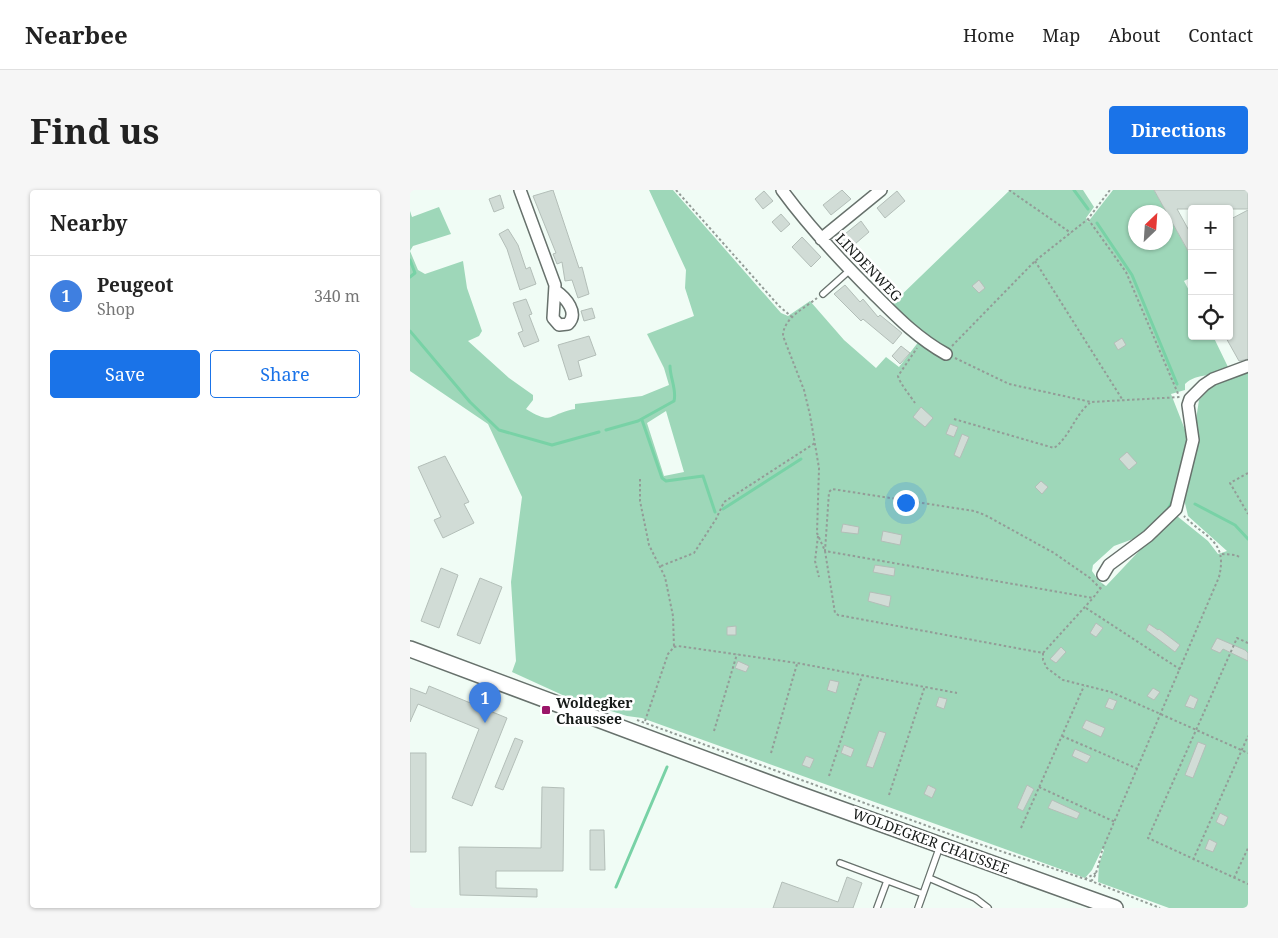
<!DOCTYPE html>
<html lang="en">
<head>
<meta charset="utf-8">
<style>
  :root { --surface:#fff; --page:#f6f6f6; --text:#222; --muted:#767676; --line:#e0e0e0; --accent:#1a73e8 }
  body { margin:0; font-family:"Noto Serif",serif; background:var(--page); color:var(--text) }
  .controls { position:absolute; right:15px; top:15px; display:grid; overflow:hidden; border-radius:5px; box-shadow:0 1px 4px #0004 }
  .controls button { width:45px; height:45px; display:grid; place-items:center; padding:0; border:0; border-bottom:1px solid var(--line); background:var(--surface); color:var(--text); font:25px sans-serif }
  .compass { position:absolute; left:718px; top:15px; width:45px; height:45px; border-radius:50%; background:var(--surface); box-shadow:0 1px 4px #0004; rotate:25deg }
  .you { position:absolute; left:495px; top:312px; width:18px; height:18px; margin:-12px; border:4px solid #fff; border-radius:50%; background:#1a73e8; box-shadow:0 0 0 8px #1a73e833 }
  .badge { display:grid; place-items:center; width:32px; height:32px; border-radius:50%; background:var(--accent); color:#fff; font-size:16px; font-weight:700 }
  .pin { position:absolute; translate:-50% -41px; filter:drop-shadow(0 1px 2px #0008) }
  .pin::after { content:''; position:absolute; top:26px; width:18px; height:15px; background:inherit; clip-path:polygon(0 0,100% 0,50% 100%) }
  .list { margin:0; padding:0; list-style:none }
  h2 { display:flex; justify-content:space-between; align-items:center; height:65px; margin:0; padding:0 20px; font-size:21px }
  h2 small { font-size:16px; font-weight:400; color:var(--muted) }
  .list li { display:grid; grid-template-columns:32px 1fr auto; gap:15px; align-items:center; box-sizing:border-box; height:80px; padding:0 20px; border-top:1px solid var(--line) }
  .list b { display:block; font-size:19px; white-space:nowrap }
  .list p { margin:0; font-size:16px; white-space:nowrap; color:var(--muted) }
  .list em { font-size:16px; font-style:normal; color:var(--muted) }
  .actions { display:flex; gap:10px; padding:15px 20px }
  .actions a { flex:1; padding:11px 0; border:1px solid var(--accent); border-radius:5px; text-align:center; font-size:18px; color:var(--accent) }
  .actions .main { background:var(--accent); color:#fff }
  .icon { flex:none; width:28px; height:28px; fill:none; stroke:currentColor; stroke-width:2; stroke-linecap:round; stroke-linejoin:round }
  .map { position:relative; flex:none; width:838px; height:718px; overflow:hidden; border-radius:5px }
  header { display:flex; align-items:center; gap:30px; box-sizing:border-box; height:70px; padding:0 25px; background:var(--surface); border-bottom:1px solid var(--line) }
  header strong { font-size:24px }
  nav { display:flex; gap:28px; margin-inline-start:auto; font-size:18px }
  .intro { display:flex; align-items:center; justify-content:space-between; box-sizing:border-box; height:120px; padding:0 30px }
  h1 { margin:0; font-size:35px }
  .button { padding:12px 22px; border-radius:5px; background:var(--accent); color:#fff; font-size:18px; font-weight:700 }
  main { display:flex; gap:30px; padding:0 30px }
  aside { flex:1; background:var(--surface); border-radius:5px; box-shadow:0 1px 4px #0004 }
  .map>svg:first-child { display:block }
  .green { fill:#9ed7b9; fill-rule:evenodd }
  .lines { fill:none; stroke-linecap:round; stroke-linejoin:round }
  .stream { stroke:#78d2a6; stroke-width:3 }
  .building { fill:#d1dcd6; stroke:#b3beb8 }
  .service-casing { stroke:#67716c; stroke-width:8 }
  .minor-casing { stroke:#67716c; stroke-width:14 }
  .secondary-casing { stroke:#67716c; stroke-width:18 }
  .path { stroke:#939c97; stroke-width:2; stroke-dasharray:2.5 2.5; stroke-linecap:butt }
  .service { stroke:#fff; stroke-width:5.5 }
  .minor { stroke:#fff; stroke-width:11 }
  .secondary { stroke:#fff; stroke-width:15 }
  .poi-dot { fill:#9b1669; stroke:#fff; stroke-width:2 }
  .labels { text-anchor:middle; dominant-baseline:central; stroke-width:5; stroke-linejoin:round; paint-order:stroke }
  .street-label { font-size:14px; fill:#161a18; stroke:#fff }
  .poi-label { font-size:14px; font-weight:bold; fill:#161a18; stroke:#fff; text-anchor:start }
</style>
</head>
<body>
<header>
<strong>Nearbee</strong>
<nav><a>Home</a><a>Map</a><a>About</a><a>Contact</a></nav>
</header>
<div class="intro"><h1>Find us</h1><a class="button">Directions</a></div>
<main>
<aside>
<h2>Nearby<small></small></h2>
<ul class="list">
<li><span class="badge" style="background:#3f7fe0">1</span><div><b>Peugeot</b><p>Shop</p></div><em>340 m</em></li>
</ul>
<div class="actions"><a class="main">Save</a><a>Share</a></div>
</aside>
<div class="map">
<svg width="838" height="718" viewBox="0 0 838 718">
  <rect width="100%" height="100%" fill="#f0fcf5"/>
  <path class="green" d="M239 0H263L371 123 378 126 400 111 434 150 466 178 476 167 489 177 513 146 481 115 600 0H673L684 17 676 28 678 32 703 0H744L782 68V87L774 91 782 106V146H803L818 177C806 188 787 182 775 194V200L761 204 779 250 765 311 741 337 723 349 704 356 683 375 682 381 689 391 696 396 730 360 767 326 798 351 808 364 817 361 778 326 774 309 789 210 805 193 838 180V718H759L688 692 689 674 694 660 692 659 682 680 675 688 232 528 217 526 159 508 102 482 106 471 101 392 112 307 78 234 0 181V21L2 27 29 17 41 44 3 56 0 61 8 80 15 84 53 71 57 98 72 141 69 146 58 151 99 188 123 205V210L116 219C144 236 137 224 165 219V214L232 206 259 195 254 178 237 144 284 126 275 98 276 80ZM726 22H756V52H726ZM256 221 274 282 254 286 237 233Z"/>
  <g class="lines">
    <path class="stream" d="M664 0 678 19
      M687 33 722 85 767 194
      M0 70 5 83 0 87
      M0 141 60 212 89 240 142 255 189 242
      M232 230 252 288 256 291 293 286 305 322
      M196 240 228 231 264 211C267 200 260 188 260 176
      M785 314 825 335 838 349
      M759 317 764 309
      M313 319 391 269
      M206 697 257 577"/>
  </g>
  <path class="building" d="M143 0 169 78 172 77 179 104 168 108 162 90 155 91 152 72 147 74 143 64 146 63 123 6Z
    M432 0 441 9 421 25 413 15Z
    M744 0H838V19H767L782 46V68Z
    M354 1 363 11 353 19 345 9Z
    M487 1 495 11 475 28 467 18Z
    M90 5 94 18 84 22 79 9Z
    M838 20V169L829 171 815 146H819V30Z
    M371 24 380 34 371 42 362 32Z
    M451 31 459 42 445 54 458 71 450 77 430 48Z
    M98 39 108 55 116 79 120 77 126 94 110 100 97 59 89 44Z
    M392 47 411 67 401 77 382 57Z
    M569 90 575 98 569 103 562 96Z
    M435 95 450 112 453 109 468 127 470 125 492 143 483 154 453 129 451 131 424 104Z
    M116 109 122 124 119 125 129 151 114 157 108 143 113 141 103 113Z
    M182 118 185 128 174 131 171 121Z
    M179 146 186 165 168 171 172 186 159 190 148 155Z
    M712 148 716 155 708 160 704 153Z
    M491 156 500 163 490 174 482 166Z
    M511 217 523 228 515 237 503 227Z
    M540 234 548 237 544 247 536 244Z
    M552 244 559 247 550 268 544 265Z
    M717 262 727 273 719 280 709 269Z
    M35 266 59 312 54 314 64 333 33 348 24 330 31 327 8 277Z
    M631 291 638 297 632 304 625 297Z
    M433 334 449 337 448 344 431 342Z
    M473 341 492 345 490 355 471 351Z
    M465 375 485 378 484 386 463 382Z
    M31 378 48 385 29 438 11 431Z
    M70 388 92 397 70 454 47 445Z
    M460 402 481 406 479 417 458 411Z
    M686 433 693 438 686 447 680 443Z
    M739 434 748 440 749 439 770 455 765 462 736 440Z
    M326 436V445H317V437Z
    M807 448 835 460 838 463V471L813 459 810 463 801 459Z
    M651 457 656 462 646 473 640 469Z
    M328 471 339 476 336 482 325 478Z
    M420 490 429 492 426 503 417 500Z
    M19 496 97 528 62 616 42 608 69 539 8 514 0 532V498L16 504Z
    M743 498 750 502 744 510 737 506Z
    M780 505 788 509 784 519 775 516Z
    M529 507 537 509 534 519 526 516Z
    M699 508 707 511 703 520 695 517Z
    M676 530 695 538 691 547 672 538Z
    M469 541 476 543 463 578 456 576Z
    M105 548 113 551 93 600 85 597Z
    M788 552 796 555 783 588 775 585Z
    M434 555 444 559 441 567 431 563Z
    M665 559 681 566 677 573 662 566Z
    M0 563H16V662H0Z
    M396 566 404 569 400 578 392 575Z
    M518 595 526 599 522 608 514 604Z
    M617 595 624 599 613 621 607 618Z
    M132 597 154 598 153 681H86V698L127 699V707L50 705 49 657 131 658Z
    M642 610 670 623 667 629 638 618Z
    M810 623 818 627 814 636 806 632Z
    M180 640H194L195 680H180Z
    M799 649 807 653 803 662 795 659Z
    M437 687 452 693 443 718H363L372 692 428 712Z"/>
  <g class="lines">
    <g class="service-casing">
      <path id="service" d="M413 104 440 80
        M430 673 513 704
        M519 688 565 708 578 718
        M467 718 477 691
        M508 718 530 656"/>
    </g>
    <g class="minor-casing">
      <path id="minor" d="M110 0 145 95 143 128 149 135 158 134C169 123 156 108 146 101
        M372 0C399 37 431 71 463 103 486 126 507 148 536 164
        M411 49 471 0
        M693 385 699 375 738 346 766 319 783 250 778 215 780 209 794 195 803 189 838 176"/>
    </g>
    <g class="secondary-casing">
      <path id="secondary" d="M0 459 383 602 705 718"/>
    </g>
    <path class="path" d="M266 0 369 116 382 127
      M599 0 661 43
      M678 29 716 82 769 206
      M625 71 712 209
      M407 108C395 118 373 128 373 146L394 200 400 225 409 278 407 343 415 361 425 423 428 425 633 463 683 408
      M542 156 625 71 678 29 700 0
      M545 168 599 194 681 212 771 207
      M505 213C501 207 489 192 488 186L507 158
      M544 229 644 258C660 247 665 224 680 213
      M838 283 820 293 838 324
      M230 289V311L239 355 255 387 263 426 264 457
      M408 346 405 371 409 387
      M812 364 826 365 831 368
      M251 376 284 363 306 329 314 312 405 253
      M691 399 680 388 644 363 575 325 564 321 422 299 419 302 415 361 683 408 693 395
      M676 418 771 480
      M838 453 827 448 738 648 838 694
      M633 463V470L637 478 653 490 701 502 838 563
      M227 530 545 646 681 691 750 718
      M235 531 258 464 264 457 268 456 387 473 547 503
      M304 541 327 464
      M652 546 728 579
      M361 563 387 474
      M419 586 452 486
      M629 597 705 632
      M479 605 515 496
      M611 638 674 496
      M783 670 838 546
      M824 688 838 658
      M675 689 686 683
      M681 691C687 687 690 666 693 658L809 387C818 350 795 348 774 326"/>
    <use href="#service" class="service"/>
    <use href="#minor" class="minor"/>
    <use href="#secondary" class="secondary"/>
  </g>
  <rect class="poi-dot" x="131" y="515" width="10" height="10" rx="2.5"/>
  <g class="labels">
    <g class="street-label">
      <text transform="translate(459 77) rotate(46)">LINDENWEG</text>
      <text transform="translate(521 651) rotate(20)">WOLDEGKER CHAUSSEE</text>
    </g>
    <g class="poi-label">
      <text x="146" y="512">Woldegker<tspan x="146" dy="16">Chaussee</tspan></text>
    </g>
  </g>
</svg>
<div class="controls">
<button>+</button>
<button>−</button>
<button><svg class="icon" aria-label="locate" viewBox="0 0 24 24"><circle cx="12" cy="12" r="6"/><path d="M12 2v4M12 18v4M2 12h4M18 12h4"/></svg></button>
</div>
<svg class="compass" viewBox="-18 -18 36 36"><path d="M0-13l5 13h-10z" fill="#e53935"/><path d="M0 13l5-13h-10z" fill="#767676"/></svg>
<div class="you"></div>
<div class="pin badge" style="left:75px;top:533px;background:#3f7fe0">1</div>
</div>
</main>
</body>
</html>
